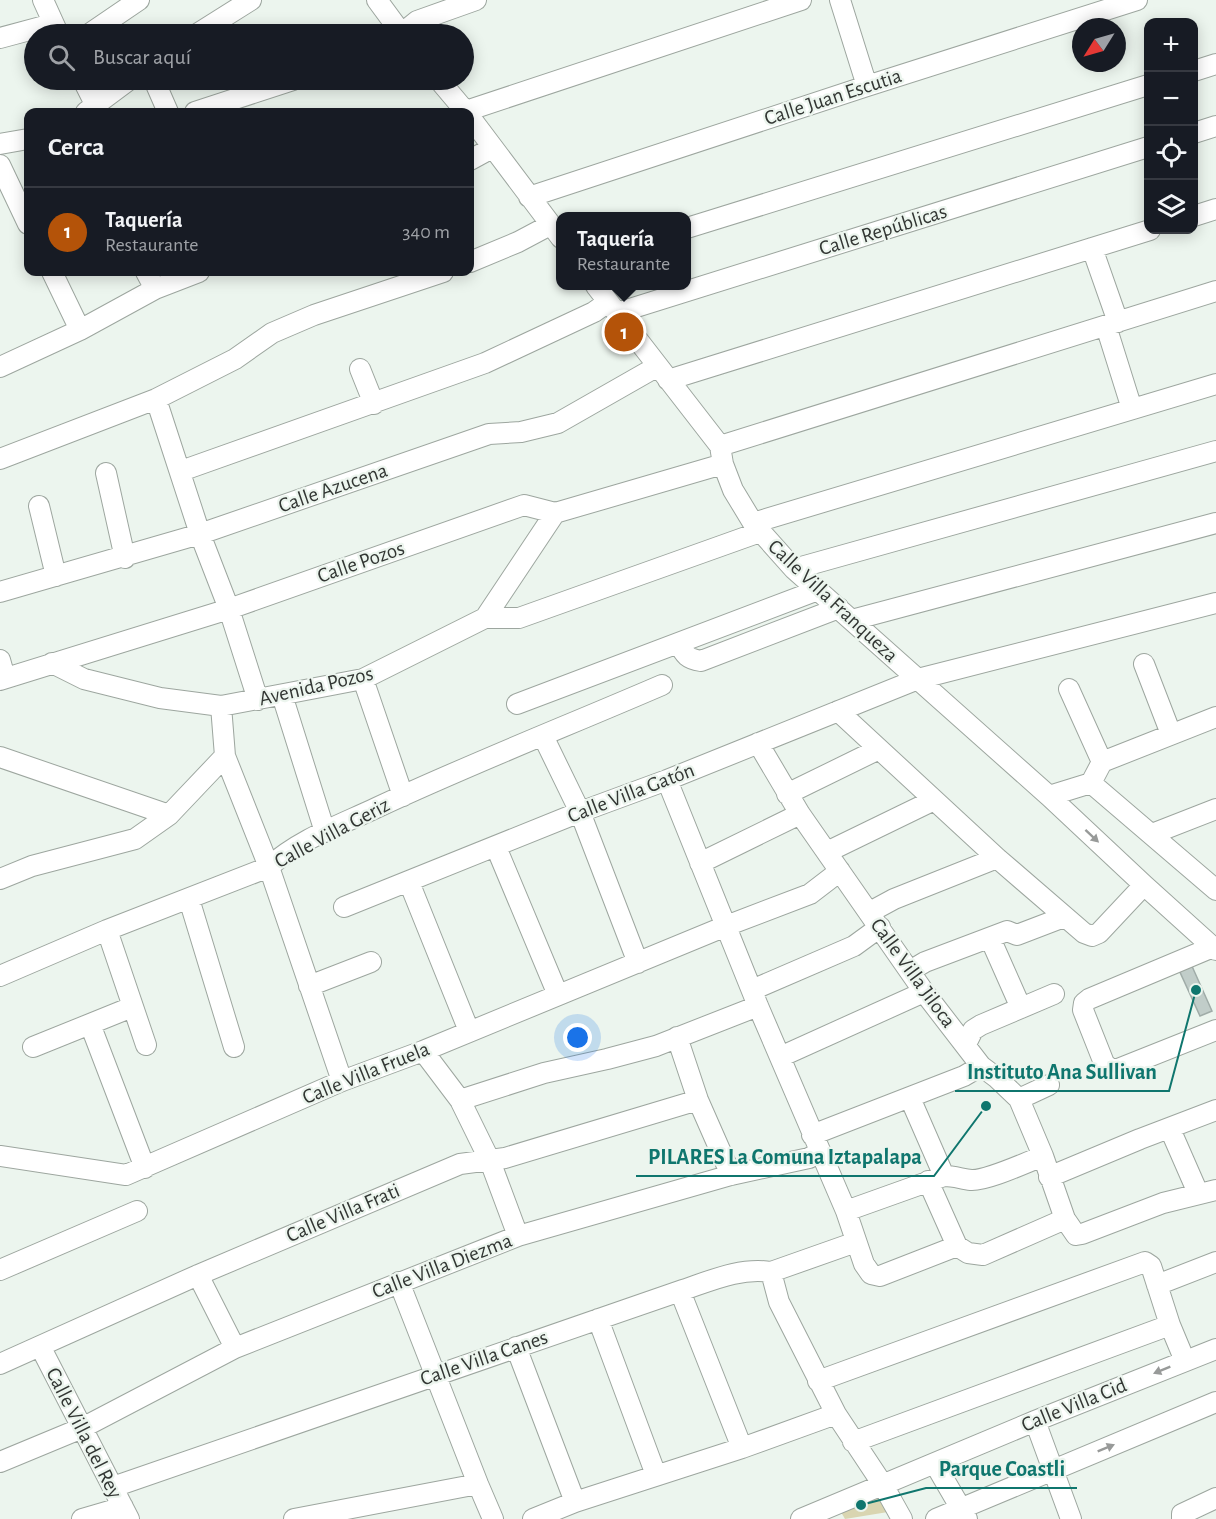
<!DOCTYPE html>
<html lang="es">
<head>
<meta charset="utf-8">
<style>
  :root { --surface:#171b24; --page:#20242c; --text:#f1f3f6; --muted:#9ea1a6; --line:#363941; --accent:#b45309 }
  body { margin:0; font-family:"Alegreya Sans",sans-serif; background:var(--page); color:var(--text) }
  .controls { position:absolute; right:18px; top:18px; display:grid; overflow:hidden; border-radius:12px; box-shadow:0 3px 15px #0003 }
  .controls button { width:54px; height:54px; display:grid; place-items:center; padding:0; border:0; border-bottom:2px solid var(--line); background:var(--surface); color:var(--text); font:30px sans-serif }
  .compass { position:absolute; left:1072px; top:18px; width:54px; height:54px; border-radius:50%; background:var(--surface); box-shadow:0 3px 15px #0003; rotate:233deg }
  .you { position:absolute; left:578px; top:1038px; width:21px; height:21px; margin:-15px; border:4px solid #fff; border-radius:50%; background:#1a73e8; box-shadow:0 0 0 9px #1a73e833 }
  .badge { display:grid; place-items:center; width:39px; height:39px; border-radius:50%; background:var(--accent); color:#fff; font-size:20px; font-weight:700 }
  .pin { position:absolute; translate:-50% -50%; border:3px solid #fff; box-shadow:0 2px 6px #0006 }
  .popup { position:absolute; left:556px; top:212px; width:135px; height:78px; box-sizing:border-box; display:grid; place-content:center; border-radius:12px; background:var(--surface); filter:drop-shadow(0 2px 4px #0005); font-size:20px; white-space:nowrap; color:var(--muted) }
  .popup b { font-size:22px; color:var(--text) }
  .popup::after { content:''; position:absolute; left:50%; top:100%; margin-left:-12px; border:12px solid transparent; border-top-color:var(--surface) }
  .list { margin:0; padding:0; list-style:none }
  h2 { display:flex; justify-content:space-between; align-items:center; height:78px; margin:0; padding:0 24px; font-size:26px }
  h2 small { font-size:20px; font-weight:400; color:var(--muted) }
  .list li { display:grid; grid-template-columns:39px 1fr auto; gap:18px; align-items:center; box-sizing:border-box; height:90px; padding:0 24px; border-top:2px solid var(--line) }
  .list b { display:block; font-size:22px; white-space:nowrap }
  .list p { margin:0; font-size:20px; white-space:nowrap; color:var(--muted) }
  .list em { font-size:20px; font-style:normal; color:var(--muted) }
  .icon { flex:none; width:33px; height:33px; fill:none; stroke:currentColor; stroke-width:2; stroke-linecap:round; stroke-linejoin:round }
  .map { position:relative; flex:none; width:1216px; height:1519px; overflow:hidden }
  .search { position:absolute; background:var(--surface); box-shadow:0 3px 15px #0003; left:24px; top:24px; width:450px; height:66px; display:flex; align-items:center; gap:15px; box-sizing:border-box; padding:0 21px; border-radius:33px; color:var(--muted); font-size:22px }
  .panel { position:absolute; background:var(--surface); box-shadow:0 3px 15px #0003; left:24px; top:108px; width:450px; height:168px; border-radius:12px }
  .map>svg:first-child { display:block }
  .green { fill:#d9d5b1 }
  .building { fill:#c1cdc9; stroke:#a0aca8; stroke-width:1.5 }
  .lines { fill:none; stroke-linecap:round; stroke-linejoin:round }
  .minor-casing { stroke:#9da69f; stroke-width:22 }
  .minor { stroke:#fff; stroke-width:20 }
  .oneway { fill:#989a99 }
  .labels { text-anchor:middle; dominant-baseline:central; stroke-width:4.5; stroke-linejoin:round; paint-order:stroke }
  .street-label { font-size:21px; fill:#323633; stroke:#ecf5ee }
  .leader { fill:none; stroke:#0f766e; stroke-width:2 }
  .callout-dot { fill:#0f766e; stroke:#ecf5ee; stroke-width:2 }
  .callout-label { font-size:22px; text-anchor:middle; font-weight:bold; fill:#0f766e; stroke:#ecf5ee; stroke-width:4.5; stroke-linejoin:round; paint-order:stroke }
</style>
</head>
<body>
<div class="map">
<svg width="1216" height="1519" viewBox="0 0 1216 1519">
  <rect width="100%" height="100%" fill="#ecf5ee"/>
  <path class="green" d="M874 1480 888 1512 845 1519 833 1498Z"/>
  <path class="building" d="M1191 964 1212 1011 1200 1016 1179 970Z"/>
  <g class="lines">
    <g class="minor-casing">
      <path id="minor" d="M43 0 58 33
        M377 0 402 34
        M840 0 867 86
        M89 34 139 0
        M197 34 251 0
        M401 34 417 21 476 0
        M0 38 52 24
        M1194 71 1216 64
        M83 80 95 104
        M154 80 168 112
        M439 80 466 112
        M86 112 129 80
        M195 112 293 80
        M463 112 801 0
        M470 117 561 238
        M1194 133 1216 126
        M0 144 28 139
        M470 160 492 148
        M0 165 28 224
        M529 197 867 86 1137 0
        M1194 216 1216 209
        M687 228 1148 85
        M1092 248 1118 322
        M470 262 518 242 550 225
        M52 272 80 330
        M146 272 155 289
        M596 286 720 446 723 464 733 490 753 523 794 569 1049 796 1144 885 1216 950
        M617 313 1148 147
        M1106 326 1132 409
        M0 367 80 330 155 289 199 272
        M360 369 374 404
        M668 380 1150 230
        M156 399 200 534 229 609 258 700
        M720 446 1216 291
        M0 459 156 399 235 359 272 333 314 315 443 272
        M181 471 485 363 594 312 608 302
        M106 473 125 558
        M39 506 56 576
        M753 523 1216 384
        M794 569 1216 451
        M0 592 200 534 489 434 521 432 558 423 658 366
        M485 618H519L760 532
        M852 620 1216 523
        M679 643C684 655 688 659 701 661L839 608
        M0 660 5 678
        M52 663 84 679 160 698 221 706 363 679 485 618 555 513
        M1144 664 1171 734
        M363 679 403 796
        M0 680 229 609 524 505 555 513 723 464
        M1069 689 1102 762
        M282 695 325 832
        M517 704 818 590
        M221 706 225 756 269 867 342 1081
        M838 711 997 858 1084 933 1092 936 1099 933 1144 885
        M543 736 580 812 638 963
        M758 743 800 814 924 992 981 1066 997 1078 1019 1099 1043 1156 1065 1219 1076 1235 1082 1234 1163 1203 1216 1190
        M0 757 169 815
        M667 780 758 1006 846 1211 864 1264 871 1274 880 1276 957 1246 968 1253 983 1255 1065 1219
        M1091 783 1216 890
        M1091 783 1102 762 1216 717
        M787 794 879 749
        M1049 796 1091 783
        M1152 834 1216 809
        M496 847 558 995
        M827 852 934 800
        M700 863 800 814
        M0 879 32 866 135 839 169 815 225 756
        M409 882 469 1031
        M189 899 234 1047
        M344 907 580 812 667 780 918 679 1216 603
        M870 912 894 899 997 858
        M107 930 146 1045
        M990 938 1021 1008
        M1213 947 1089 999 1084 1003 1083 1010 1104 1063 1110 1069H1118L1216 1030
        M910 971 925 962 1007 931 1017 935 1064 917
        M0 976 107 930 269 867C298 840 340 825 376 808 470 764 567 726 662 685
        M309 986 371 962
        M752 990 854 946 880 927
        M132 1007 90 1024 145 1168
        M677 1037 698 1100 731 1175
        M966 1044 973 1030 981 1025 1054 994
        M33 1047 90 1024
        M423 1051 460 1100 490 1161 518 1236
        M780 1057 924 992
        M910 1098 944 1176
        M1019 1099 1049 1085
        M460 1100 544 1073 607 1059 656 1046 758 1006
        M1170 1129 1198 1193
        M812 1135 964 1076 981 1066
        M0 1156 126 1175 342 1081 423 1051 726 926 810 894 840 871
        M1049 1177 1140 1139 1216 1110
        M928 1181 957 1246
        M846 1211 944 1176C954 1176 962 1179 971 1180 987 1181 1027 1162 1043 1156
        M0 1270 137 1211
        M771 1272 779 1302 836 1414 883 1485 902 1519
        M198 1275 235 1348
        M399 1282 478 1484 493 1519
        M1157 1285 1216 1262
        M680 1291 742 1448
        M598 1319 656 1475
        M40 1346 129 1519
        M516 1347 575 1502
        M0 1364 198 1275 460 1164 505 1158 698 1100
        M818 1381 1145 1262 1151 1266 1170 1325 1185 1361
        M1035 1421 1071 1519
        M853 1442 1170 1325
        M0 1462 82 1428 235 1348 518 1236 731 1175 809 1158 820 1152
        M935 1464 967 1519
        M113 1487 680 1291C710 1281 740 1267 771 1272L856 1242
        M82 1519 123 1507
        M294 1519 478 1484
        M533 1519 575 1502 742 1448 836 1414
        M801 1519 1035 1421 1216 1349
        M936 1519 1216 1402
        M1182 1519V1514L1216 1498"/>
    </g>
    <use href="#minor" class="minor"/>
  </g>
  <defs><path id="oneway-solid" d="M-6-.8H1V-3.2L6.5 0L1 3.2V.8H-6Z" transform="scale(1.5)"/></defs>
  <g class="oneway">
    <use href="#oneway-solid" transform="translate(1092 836) rotate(43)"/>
    <use href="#oneway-solid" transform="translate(1162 1370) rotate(158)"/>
    <use href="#oneway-solid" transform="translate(1106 1448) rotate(-22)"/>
  </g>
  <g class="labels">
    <g class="street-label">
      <text transform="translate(833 97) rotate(-18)">Calle Juan Escutia</text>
      <text transform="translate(883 230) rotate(-17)">Calle Repúblicas</text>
      <text transform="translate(333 488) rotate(-19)">Calle Azucena</text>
      <text transform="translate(361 562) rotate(-19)">Calle Pozos</text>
      <text transform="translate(833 601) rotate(43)">Calle Villa Franqueza</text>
      <text transform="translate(316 686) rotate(-13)">Avenida Pozos</text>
      <text transform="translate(631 793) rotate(-21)">Calle Villa Gatón</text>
      <text transform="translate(332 833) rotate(-28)">Calle Villa Geriz</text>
      <text transform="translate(913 973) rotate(54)">Calle Villa Jiloca</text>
      <text transform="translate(366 1073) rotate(-22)">Calle Villa Fruela</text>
      <text transform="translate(343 1213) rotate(-23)">Calle Villa Frati</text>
      <text transform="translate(442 1266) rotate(-21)">Calle Villa Diezma</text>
      <text transform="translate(484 1358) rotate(-19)">Calle Villa Canes</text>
      <text transform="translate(1074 1405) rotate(-22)">Calle Villa Cid</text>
      <text transform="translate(84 1433) rotate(63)">Calle Villa del Rey</text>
    </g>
  </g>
  <path class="leader" d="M1196 990L1169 1091H955M986 1106L934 1176H636M861 1505L926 1488H1077"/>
  <g class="callout-dot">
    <circle cx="1196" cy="990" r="6"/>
    <circle cx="986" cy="1106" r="6"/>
    <circle cx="861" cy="1505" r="6"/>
  </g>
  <g class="callout-label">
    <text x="1062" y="1079">Instituto Ana Sullivan</text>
    <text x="785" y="1164">PILARES La Comuna Iztapalapa</text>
    <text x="1002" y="1476">Parque Coastli</text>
  </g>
</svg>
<div class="controls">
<button>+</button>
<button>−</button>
<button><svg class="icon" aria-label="locate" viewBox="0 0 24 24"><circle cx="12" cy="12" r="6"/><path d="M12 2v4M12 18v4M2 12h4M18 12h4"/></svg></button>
<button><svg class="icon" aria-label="layers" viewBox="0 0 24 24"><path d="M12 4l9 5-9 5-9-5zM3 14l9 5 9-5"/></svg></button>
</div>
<svg class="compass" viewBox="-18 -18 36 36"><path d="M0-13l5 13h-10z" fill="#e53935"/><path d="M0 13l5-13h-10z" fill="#9ea1a6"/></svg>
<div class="you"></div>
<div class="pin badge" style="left:624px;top:332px">1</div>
<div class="popup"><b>Taquería</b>Restaurante</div>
<div class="search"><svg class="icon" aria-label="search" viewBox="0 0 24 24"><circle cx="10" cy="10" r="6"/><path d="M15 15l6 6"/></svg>Buscar aquí</div>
<section class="panel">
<h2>Cerca<small></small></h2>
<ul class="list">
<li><span class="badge">1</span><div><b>Taquería</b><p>Restaurante</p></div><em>340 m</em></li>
</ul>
</section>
</div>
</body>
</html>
